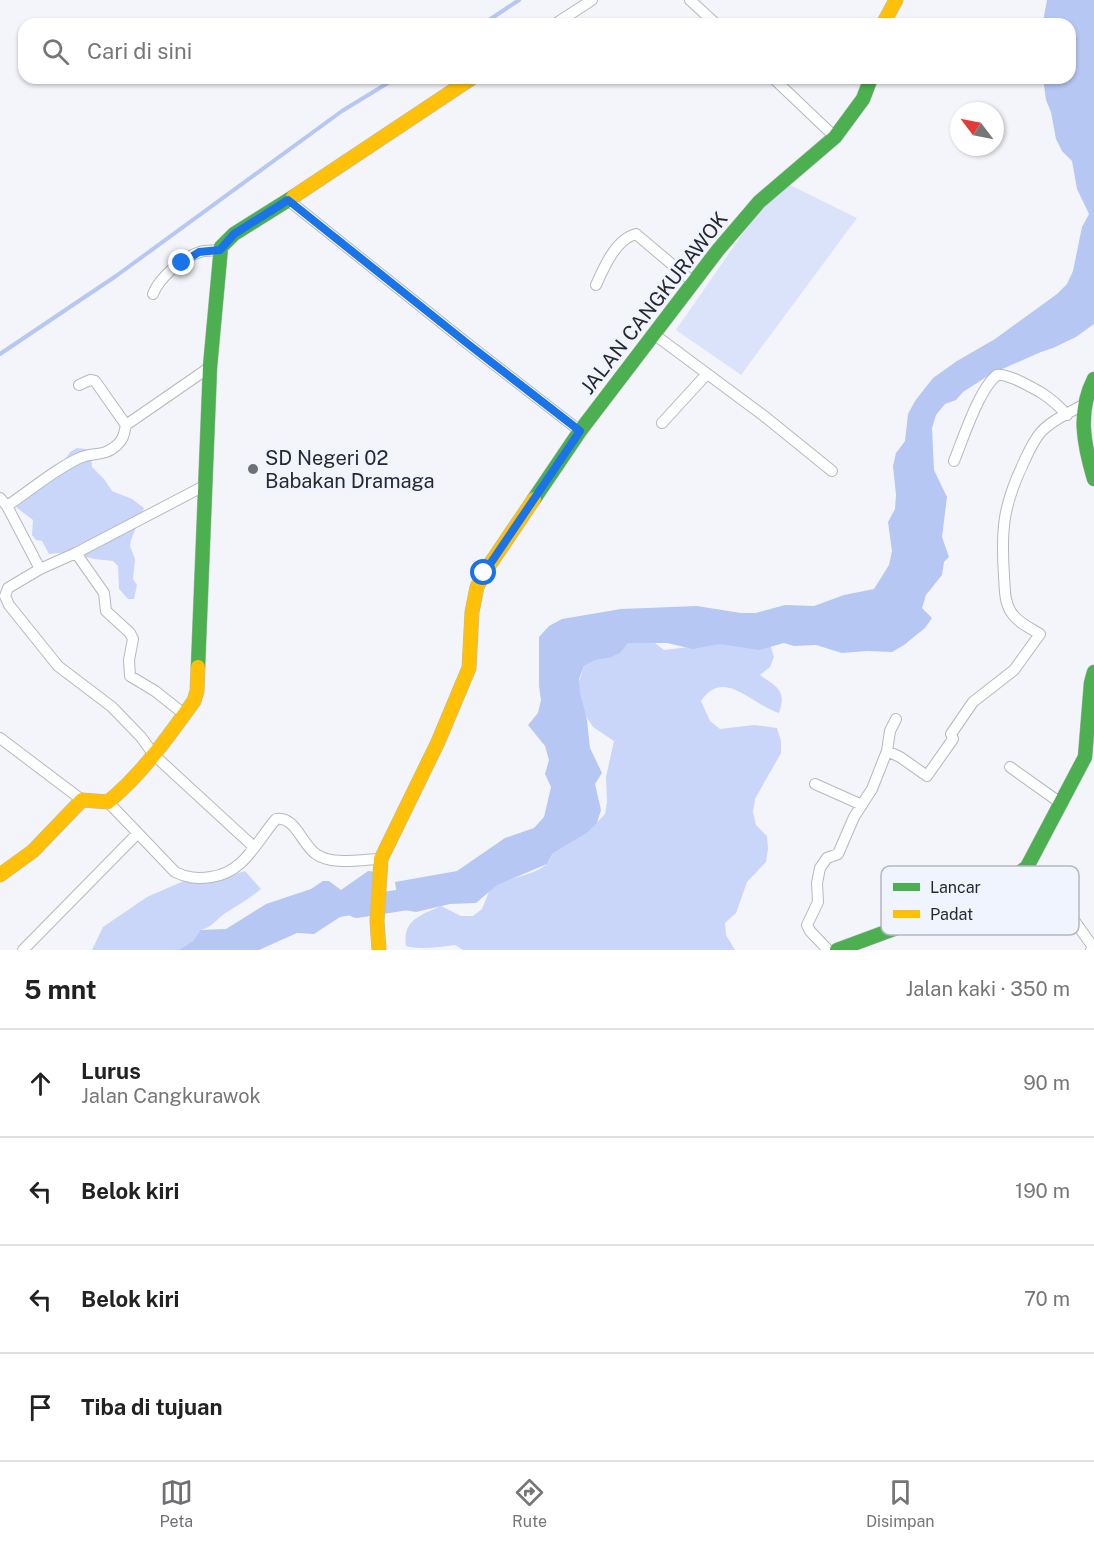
<!DOCTYPE html>
<html lang="id">
<head>
<meta charset="utf-8">
<style>
  :root { --surface:#fff; --page:#f6f6f6; --text:#222; --muted:#767676; --line:#e0e0e0; --accent:#6f7076 }
  body { margin:0; font-family:"Public Sans",sans-serif; background:var(--page); color:var(--text) }
  .compass { position:absolute; left:950px; top:102px; width:54px; height:54px; border-radius:50%; background:var(--surface); box-shadow:0 2px 4px #0004; rotate:302deg }
  .stop { position:absolute; width:18px; height:18px; margin:-14px; border:4px solid #1a73e8; border-radius:50%; background:#fff }
  .stop.end { background:#1a73e8; border-color:#fff; box-shadow:0 2px 6px #0008 }
  .list { margin:0; padding:0; list-style:none }
  h2 { display:flex; justify-content:space-between; align-items:center; height:78px; margin:0; padding:0 24px; font-size:26px }
  h2 small { font-size:20px; font-weight:400; color:var(--muted) }
  .list li { display:grid; grid-template-columns:39px 1fr auto; gap:18px; align-items:center; box-sizing:border-box; height:108px; padding:0 24px; border-top:2px solid var(--line) }
  .list b { display:block; font-size:22px; white-space:nowrap }
  .list p { margin:0; font-size:20px; white-space:nowrap; color:var(--muted) }
  .list em { font-size:20px; font-style:normal; color:var(--muted) }
  .icon { flex:none; width:33px; height:33px; fill:none; stroke:currentColor; stroke-width:2; stroke-linecap:round; stroke-linejoin:round }
  .map { position:relative; flex:none; width:1094px; height:950px; overflow:hidden }
  .search { position:absolute; background:var(--surface); box-shadow:0 2px 4px #0004; left:18px; right:18px; top:18px; height:66px; display:flex; align-items:center; gap:15px; box-sizing:border-box; padding:0 21px; border-radius:18px; color:var(--muted); font-size:22px }
  .sheet { height:510px; background:var(--surface) }
  nav { display:flex; justify-content:space-around; align-items:center; box-sizing:border-box; height:84px; border-top:2px solid var(--line); background:var(--surface); font-size:16px; color:var(--muted) }
  nav a { display:grid; justify-items:center; gap:3px }
  nav .on { color:var(--accent) }
  .map>svg:first-child { display:block }
  .green { fill:#dbe3fa }
  .forest { fill:#c9d6f9 }
  .water { fill:#b7c7f3 }
  .lines { fill:none; stroke-linecap:round; stroke-linejoin:round }
  .stream { stroke:#b7c7f3; stroke-width:4 }
  .river { stroke:#b7c7f3; stroke-width:22 }
  .street-casing { stroke:#b6b8bd; stroke-width:12 }
  .fast-casing { stroke:#b6b8bd; stroke-width:15 }
  .slow-casing { stroke:#b6b8bd; stroke-width:15 }
  .street { stroke:#fdfefe; stroke-width:10 }
  .fast { stroke:#4caf50; stroke-width:14 }
  .slow { stroke:#ffc107; stroke-width:14 }
  .route { stroke:#1a73e8; stroke-width:8 }
  .poi-dot { fill:#6f7076; stroke:#f0f4fe; stroke-width:2 }
  .labels { text-anchor:middle; dominant-baseline:central; stroke-width:6; stroke-linejoin:round; paint-order:stroke }
  .street-label { font-size:20px; fill:#27292f; stroke:#f0f4fe }
  .poi-label { font-size:20px; fill:#27292f; stroke:#f0f4fe; text-anchor:start }
  .key { fill:#f0f4fe; stroke:#b4b7c0; stroke-width:1.5 }
  .key-label { font-size:16px; fill:#27292f }
</style>
</head>
<body>
<div class="map">
<svg width="1094" height="950" viewBox="0 0 1094 950">
  <rect width="100%" height="100%" fill="#f4f5fa"/>
  <path class="green" d="M786 183 857 218 741 375 676 330 754 217Z"/>
  <path class="forest" d="M77 448 85 449 91 452 92 467 104 479 112 491 132 499 144 508 131 540 130 546 135 559 133 579 137 585 134 599H128L119 589 118 566 113 561 94 559 70 552 49 554 42 541 36 540 32 535 33 520 17 508 16 501 62 464 70 452Z
    M714 638 769 641 774 657 770 667 760 675C777 687 787 690 779 713 750 704 724 667 701 701L710 721 720 729 754 725 777 728 781 741V753L755 799 753 812 756 825 767 836 768 849 766 862 747 882 736 913 725 923 726 935 735 950H463L455 945C440 947 419 950 406 946 402 920 421 915 441 906L461 916H473L482 909 492 884C507 880 536 874 547 864 552 858 554 849 556 841L588 832 605 814 607 802 606 777 614 741 593 727 574 698 584 666 596 660 609 658 628 643H655L664 650 706 645Z
    M245 871 261 889C249 899 236 906 224 914 216 920 211 928 200 930L193 941 178 950H92L103 927 147 897 200 874 218 879Z"/>
  <path class="water" d="M1047 0H1094V324L1076 337 1053 348 1041 352 991 374 963 392 956 400 945 404 936 415 932 428 934 470 947 497 942 537 949 557 944 562 942 575 926 595 922 608 932 618 925 628 904 645 892 652 867 651 842 653 816 645 794 646 784 643 759 650 720 644 693 649 667 643H628L620 653 609 658 596 660 584 666 579 679 580 693 587 720 590 748 602 773 595 784 601 810 597 823 588 832 553 853 547 864 497 885 476 903 450 904 416 912 399 909 395 882 457 871 505 838 534 828 544 817 551 787 545 774 549 760 545 746 528 725 538 713 541 700 539 686V637L549 626 562 619 621 609 697 606 741 613H756L785 605 814 606 844 595 874 589 889 565 892 551 888 522 895 509 896 495 893 466 896 453 905 441 908 414 915 401 933 378 957 361 995 339 1057 294 1067 284 1073 271 1082 227 1089 214 1077 189 1072 161 1062 151 1056 139 1051 112 1046 100 1043 78H1070V24H1045L1044 16Z
    M368 871 378 872 375 911 340 917 314 934 297 933 259 950H178L193 941 200 930 226 929 266 904 311 889 323 881H329L341 890Z"/>
  <g class="lines">
    <path class="stream" d="M483 24 519 0
      M0 354 116 276 342 111 396 78"/>
    <path class="river" d="M357 907 428 896"/>
    <g class="street-casing">
      <path id="street" d="M690 0 716 24
        M555 24 592 0
        M773 78 835 137
        M288 200 468 344 580 431
        M596 285C604 267 616 239 636 234L694 283
        M153 294C159 278 183 257 200 252 206 250 214 251 220 250
        M655 335 764 416 832 471
        M79 385 90 380 95 381 126 425
        M662 423 706 375
        M954 461C963 439 979 389 997 375 1004 374 1008 377 1015 379 1038 390 1050 396 1067 415
        M0 498 7 506 40 569 76 553 204 486
        M7 506C28 492 59 466 82 457 95 452 104 457 117 445 124 439 124 433 126 425L210 367
        M76 553 104 593 106 611 130 633 133 639 129 660 130 676 155 691 184 714
        M40 569 8 588 5 596 9 605 58 666 112 707 141 737 154 755 254 847
        M0 738 82 800
        M887 751 900 757 927 776 953 739 951 734 973 702 1014 670 1040 634C1030 628 1017 622 1011 612 1004 601 1005 588 1004 576 1001 530 1003 506 1023 464 1028 453 1033 441 1041 432 1052 420 1069 413 1083 405
        M1010 767 1062 804
        M815 784 862 805
        M108 802 175 872C187 878 197 879 211 877 244 873 256 842 276 819 295 815 302 845 316 854 332 866 362 859 381 859
        M1027 867 1059 899 1093 947 1091 950
        M23 950 137 834
        M828 950 810 931 807 925 818 902 817 883 820 868 827 858 838 854 854 817 872 789 887 751 890 731 896 719"/>
    </g>
    <g class="fast-casing">
      <path id="fast" d="M1094 379C1077 412 1084 445 1094 479
        M534 499 580 431 718 250 759 202 835 137 863 99 871 78
        M198 667 210 367 221 247 234 234 293 197
        M837 950 994 892 1027 867 1085 757 1091 683 1094 672"/>
    </g>
    <g class="slow-casing">
      <path id="slow" d="M883 24 896 0
        M293 197 472 78
        M0 875 33 851 82 800 108 802C143 773 168 737 194 701L197 691 198 667
        M379 950 377 921 381 859 438 742 469 668 472 612 477 587 484 573 534 499"/>
    </g>
    <use href="#street" class="street"/>
    <use href="#fast" class="fast"/>
    <use href="#slow" class="slow"/>
  </g>
  <g class="lines">
    <path class="route" d="M182 263 199 252 220 250 234 234 288 200 468 344 580 431 484 573"/>
  </g>
  <circle class="poi-dot" cx="253" cy="469" r="6"/>
  <g class="labels">
    <g class="street-label">
      <text transform="translate(654 303) rotate(-52)">JALAN CANGKURAWOK</text>
    </g>
    <g class="poi-label">
      <text x="265" y="458">SD Negeri 02<tspan x="265" dy="23">Babakan Dramaga</tspan></text>
    </g>
  </g>
  <rect x="881" y="866" width="198" height="69" rx="9" class="key"/>
  <rect x="893" y="883" width="27" height="8" fill="#4caf50"/>
  <rect x="893" y="910" width="27" height="8" fill="#ffc107"/>
  <g class="key-label">
    <text x="930" y="893">Lancar</text>
    <text x="930" y="920">Padat</text>
  </g>
</svg>
<svg class="compass" viewBox="-18 -18 36 36"><path d="M0-13l5 13h-10z" fill="#e53935"/><path d="M0 13l5-13h-10z" fill="#767676"/></svg>
<div class="stop" style="left:484px;top:573px"></div>
<div class="stop end" style="left:182px;top:263px"></div>
<div class="search"><svg class="icon" aria-label="search" viewBox="0 0 24 24"><circle cx="10" cy="10" r="6"/><path d="M15 15l6 6"/></svg>Cari di sini</div>
</div>
<section class="sheet">
<h2>5 mnt<small>Jalan kaki · 350 m</small></h2>
<ul class="list">
<li><svg class="icon" aria-label="ahead" viewBox="0 0 24 24"><path d="M12 20V5M6 11l6-6 6 6"/></svg><div><b>Lurus</b><p>Jalan Cangkurawok</p></div><em>90 m</em></li>
<li><svg class="icon" aria-label="left" viewBox="0 0 24 24"><path d="M17 20v-9H6M10 6l-5 5 5 5"/></svg><div><b>Belok kiri</b></div><em>190 m</em></li>
<li><svg class="icon" aria-label="left" viewBox="0 0 24 24"><path d="M17 20v-9H6M10 6l-5 5 5 5"/></svg><div><b>Belok kiri</b></div><em>70 m</em></li>
<li><svg class="icon" aria-label="arrive" viewBox="0 0 24 24"><path d="M6 21V4h12l-3 4 3 4H6"/></svg><div><b>Tiba di tujuan</b></div></li>
</ul>
</section>
<nav>
<a class="on"><svg class="icon" aria-label="map" viewBox="0 0 24 24"><path d="M3 6l6-2 6 2 6-2v14l-6 2-6-2-6 2zM9 4v14M15 6v14"/></svg>Peta</a>
<a><svg class="icon" aria-label="directions" viewBox="0 0 24 24"><path d="M12 3l9 9-9 9-9-9zM9 14v-3h6M13 9l2 2-2 2"/></svg>Rute</a>
<a><svg class="icon" aria-label="saved" viewBox="0 0 24 24"><path d="M7 4h10v16l-5-4-5 4z"/></svg>Disimpan</a>
</nav>
</body>
</html>
